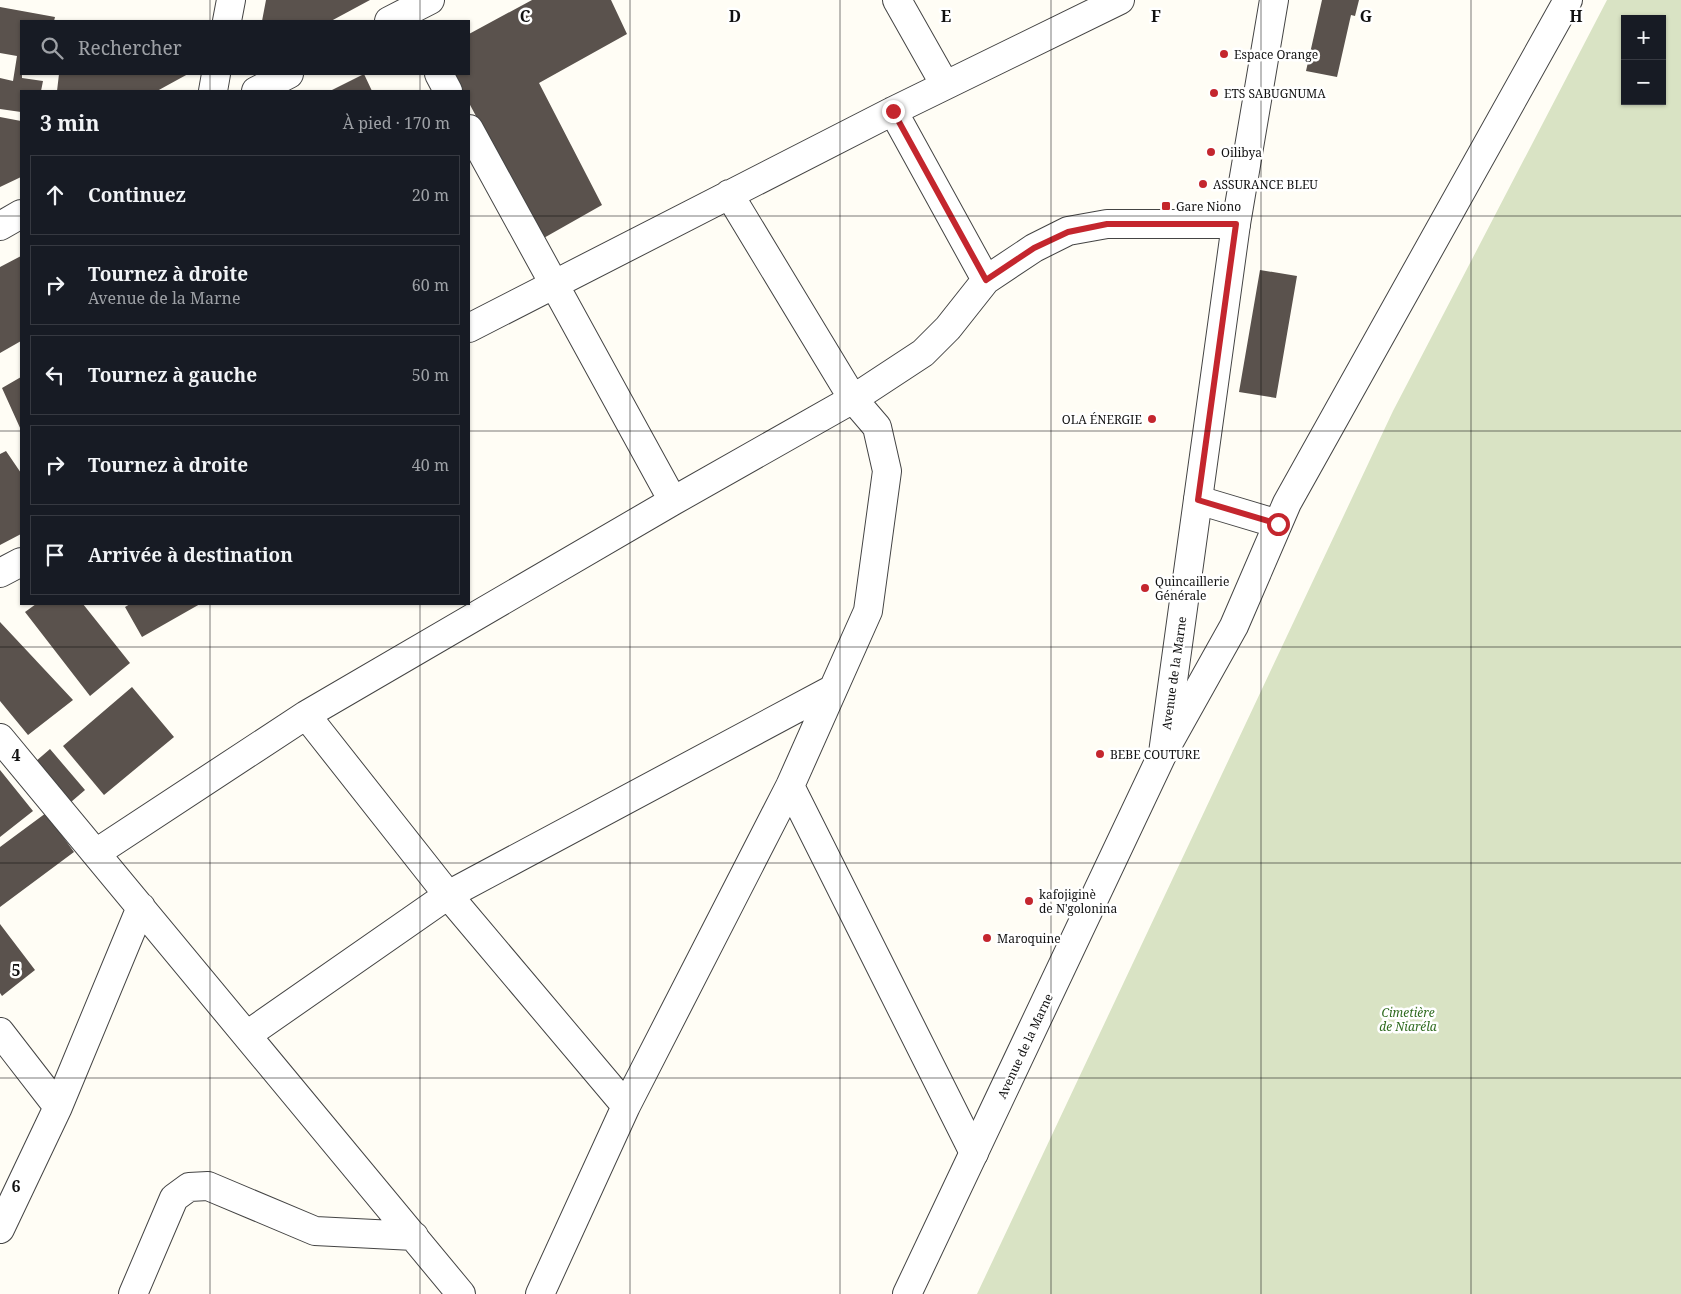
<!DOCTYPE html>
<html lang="fr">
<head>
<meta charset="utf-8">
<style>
  :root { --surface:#171b24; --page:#242831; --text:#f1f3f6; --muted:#9ea1a6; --line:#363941 }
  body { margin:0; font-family:"Noto Serif",serif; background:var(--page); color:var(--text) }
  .controls { position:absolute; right:15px; top:15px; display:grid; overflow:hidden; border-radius:0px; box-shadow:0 1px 4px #0004 }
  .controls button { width:45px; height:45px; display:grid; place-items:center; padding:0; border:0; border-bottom:1px solid var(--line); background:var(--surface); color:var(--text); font:25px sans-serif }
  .stop { position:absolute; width:15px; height:15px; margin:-11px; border:4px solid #c4262e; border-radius:50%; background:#fff }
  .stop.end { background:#c4262e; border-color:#fff; box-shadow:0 1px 5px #0008 }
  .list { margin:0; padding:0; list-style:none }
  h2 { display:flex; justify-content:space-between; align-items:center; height:65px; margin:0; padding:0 20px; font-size:21px }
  h2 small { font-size:16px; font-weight:400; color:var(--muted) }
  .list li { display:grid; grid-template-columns:32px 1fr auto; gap:15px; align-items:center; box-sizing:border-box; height:80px; margin:0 10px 10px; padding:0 10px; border:1px solid var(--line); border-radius:0px }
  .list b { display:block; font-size:19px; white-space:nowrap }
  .list p { margin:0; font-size:16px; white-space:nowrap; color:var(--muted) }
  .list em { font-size:16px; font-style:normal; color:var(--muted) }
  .icon { flex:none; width:28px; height:28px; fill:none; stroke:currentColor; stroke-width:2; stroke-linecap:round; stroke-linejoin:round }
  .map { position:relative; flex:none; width:1681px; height:1294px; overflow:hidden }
  .search { position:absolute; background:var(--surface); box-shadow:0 1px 4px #0004; left:20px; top:20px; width:450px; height:55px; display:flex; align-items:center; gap:12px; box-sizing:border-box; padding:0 18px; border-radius:0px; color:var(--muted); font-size:19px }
  .panel { position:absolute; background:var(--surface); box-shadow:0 1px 4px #0004; left:20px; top:90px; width:450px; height:515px; border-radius:0px }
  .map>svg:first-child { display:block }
  .cemetery { fill:#d9e3c4; fill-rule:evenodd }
  .building { fill:#5a524d }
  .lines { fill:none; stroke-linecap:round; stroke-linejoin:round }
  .minor-casing { stroke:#444; stroke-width:30 }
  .tertiary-casing { stroke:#444; stroke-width:30 }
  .minor { stroke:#fff; stroke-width:28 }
  .tertiary { stroke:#fff; stroke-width:28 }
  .route { stroke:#c4262e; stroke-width:6 }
  .grid { fill:none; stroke:#111; stroke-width:1; stroke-opacity:0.55 }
  .poi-dot { fill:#c4262e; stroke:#fff; stroke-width:2 }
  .labels { text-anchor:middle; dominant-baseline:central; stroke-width:5; stroke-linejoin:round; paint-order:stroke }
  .poi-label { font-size:12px; fill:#111; stroke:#fff; text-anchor:start }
  .street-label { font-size:12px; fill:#111; stroke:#fff }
  .park-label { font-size:12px; font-style:italic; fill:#2f6b1f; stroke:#fff }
  .grid-label { font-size:16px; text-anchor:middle; font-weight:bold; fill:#111; stroke:#fff; stroke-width:5; stroke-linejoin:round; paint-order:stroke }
</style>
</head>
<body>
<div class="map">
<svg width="1681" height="1294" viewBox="0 0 1681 1294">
  <rect width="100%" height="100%" fill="#fffdf5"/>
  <path class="cemetery" d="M1607 0H1681V1294H977L1393 411ZM1625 19H1662V101H1625Z"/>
  <path class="building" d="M266 0H370L331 21H262Z
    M532 0H611L627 34 539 83 602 205 542 239 469 103V91H462L453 74H469V34Z
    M1322 0H1359L1355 16 1351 15 1337 77 1306 71Z
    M0 7 55 17 54 21H21L22 78 43 81 41 91H21V112L0 109V78L13 81 17 56 0 53Z
    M59 74H188L157 91H57Z
    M364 74 372 91H330Z
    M0 117 21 121V177L0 187Z
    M21 256V341L0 353V267Z
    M1260 270 1297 276 1276 398 1239 392Z
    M21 377V430L2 388Z
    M6 451 21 473V534L0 545V454Z
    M36 604H83L130 663 90 696 25 612Z
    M130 604H200L142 637 125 607Z
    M0 622 73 700 28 735 0 701Z
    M132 687 174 737 104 795 63 746Z
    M50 749 85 790 71 802 35 762Z
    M0 770 33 811 0 837Z
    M46 813 74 852 0 907V847Z
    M0 924 35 970 2 996 0 993Z"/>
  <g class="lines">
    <g class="minor-casing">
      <path id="minor" d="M897 0 945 85
        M227 21 231 0
        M389 21 430 0
        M439 74 448 91
        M213 91 216 74
        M256 91 289 74
        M893 111 986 280
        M469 129 673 501
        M0 226 21 214
        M469 328 893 111 1120 0
        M1198 500 1278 524
        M0 573 21 562
        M306 715 448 895 626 1106
        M0 738 461 1294
        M1163 753 1234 626 1287 503 1568 0
        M790 786 974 1153
        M96 853 306 715 673 501 853 399 923 353 948 328 986 280 1034 248 1068 231 1107 224H1236
        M0 1032 58 1107
        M247 1035 448 895 833 689
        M0 1229 58 1107 141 907
        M133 1294 174 1198 189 1187 208 1186 315 1231 414 1236
        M540 1294 626 1106 790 786 868 611 887 471 877 427 853 399 729 194"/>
    </g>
    <g class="tertiary-casing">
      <path id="tertiary" d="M907 1294 1163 753 1236 224 1274 0"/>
    </g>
    <use href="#minor" class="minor"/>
    <use href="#tertiary" class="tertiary"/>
  </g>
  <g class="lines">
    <path class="route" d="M893 111 986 280 1034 248 1068 232 1107 224H1236L1198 500 1278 524"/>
  </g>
  <path class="grid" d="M210 0V21M420 0V21M630 0V1294M840 0V1294M1051 0V1294M1261 0V1294M1471 0V1294M210 74V91M420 74V91M0 216H21M469 216H1681M0 431H21M469 431H1681M210 604V1294M420 604V1294M0 647H1681M0 863H1681M0 1078H1681"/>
  <g class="poi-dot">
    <circle cx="1224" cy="54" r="5"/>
    <circle cx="1214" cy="93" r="5"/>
    <circle cx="1211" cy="152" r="5"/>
    <circle cx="1203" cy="184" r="5"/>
    <rect x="1161" y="201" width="10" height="10" rx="2.5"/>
    <circle cx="1152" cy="419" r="5"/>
    <circle cx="1145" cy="588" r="5"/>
    <circle cx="1100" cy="754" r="5"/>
    <circle cx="1029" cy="901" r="5"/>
    <circle cx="987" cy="938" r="5"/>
  </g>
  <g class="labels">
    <g class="poi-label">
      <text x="1234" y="54">Espace Orange</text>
      <text x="1224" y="93">ETS SABUGNUMA</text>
      <text x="1221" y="152">Oilibya</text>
      <text x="1213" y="184">ASSURANCE BLEU</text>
      <text x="1176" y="206">Gare Niono</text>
      <text x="1142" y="419" text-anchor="end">OLA ÉNERGIE</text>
      <text x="1155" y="581">Quincaillerie<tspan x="1155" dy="14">Générale</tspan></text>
      <text x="1110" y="754">BEBE COUTURE</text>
      <text x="1039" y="894">kafojiginè<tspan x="1039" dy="14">de N'golonina</tspan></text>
      <text x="997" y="938">Maroquine</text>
    </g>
    <g class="street-label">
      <text transform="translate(1174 673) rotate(-82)">Avenue de la Marne</text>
      <text transform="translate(1025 1046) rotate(-65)">Avenue de la Marne</text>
    </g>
    <g class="park-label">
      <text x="1408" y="1012">Cimetière<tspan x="1408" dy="14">de Niaréla</tspan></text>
    </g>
  </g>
  <g class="grid-label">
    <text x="525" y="22">C</text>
    <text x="735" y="22">D</text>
    <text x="946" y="22">E</text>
    <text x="1156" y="22">F</text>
    <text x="1366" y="22">G</text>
    <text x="1576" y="22">H</text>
    <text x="16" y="761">4</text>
    <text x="16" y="976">5</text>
    <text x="16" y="1192">6</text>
  </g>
</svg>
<div class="controls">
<button>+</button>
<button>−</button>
</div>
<div class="stop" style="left:1278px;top:524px"></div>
<div class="stop end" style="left:893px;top:111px"></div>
<div class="search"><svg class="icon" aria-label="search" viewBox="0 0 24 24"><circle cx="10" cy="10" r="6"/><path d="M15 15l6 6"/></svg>Rechercher</div>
<section class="panel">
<h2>3 min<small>À pied · 170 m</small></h2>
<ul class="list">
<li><svg class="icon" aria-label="ahead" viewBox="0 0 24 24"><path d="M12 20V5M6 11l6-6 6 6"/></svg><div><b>Continuez</b></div><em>20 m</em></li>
<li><svg class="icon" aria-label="right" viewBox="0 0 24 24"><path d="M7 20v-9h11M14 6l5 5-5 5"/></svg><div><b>Tournez à droite</b><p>Avenue de la Marne</p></div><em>60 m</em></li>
<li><svg class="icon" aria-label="left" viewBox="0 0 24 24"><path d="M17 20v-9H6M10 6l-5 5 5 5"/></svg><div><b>Tournez à gauche</b></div><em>50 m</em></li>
<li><svg class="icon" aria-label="right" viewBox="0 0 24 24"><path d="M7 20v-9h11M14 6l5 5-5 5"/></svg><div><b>Tournez à droite</b></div><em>40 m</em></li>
<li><svg class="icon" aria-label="arrive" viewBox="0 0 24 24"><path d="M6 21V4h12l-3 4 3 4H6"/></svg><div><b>Arrivée à destination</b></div></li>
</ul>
</section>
</div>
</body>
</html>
